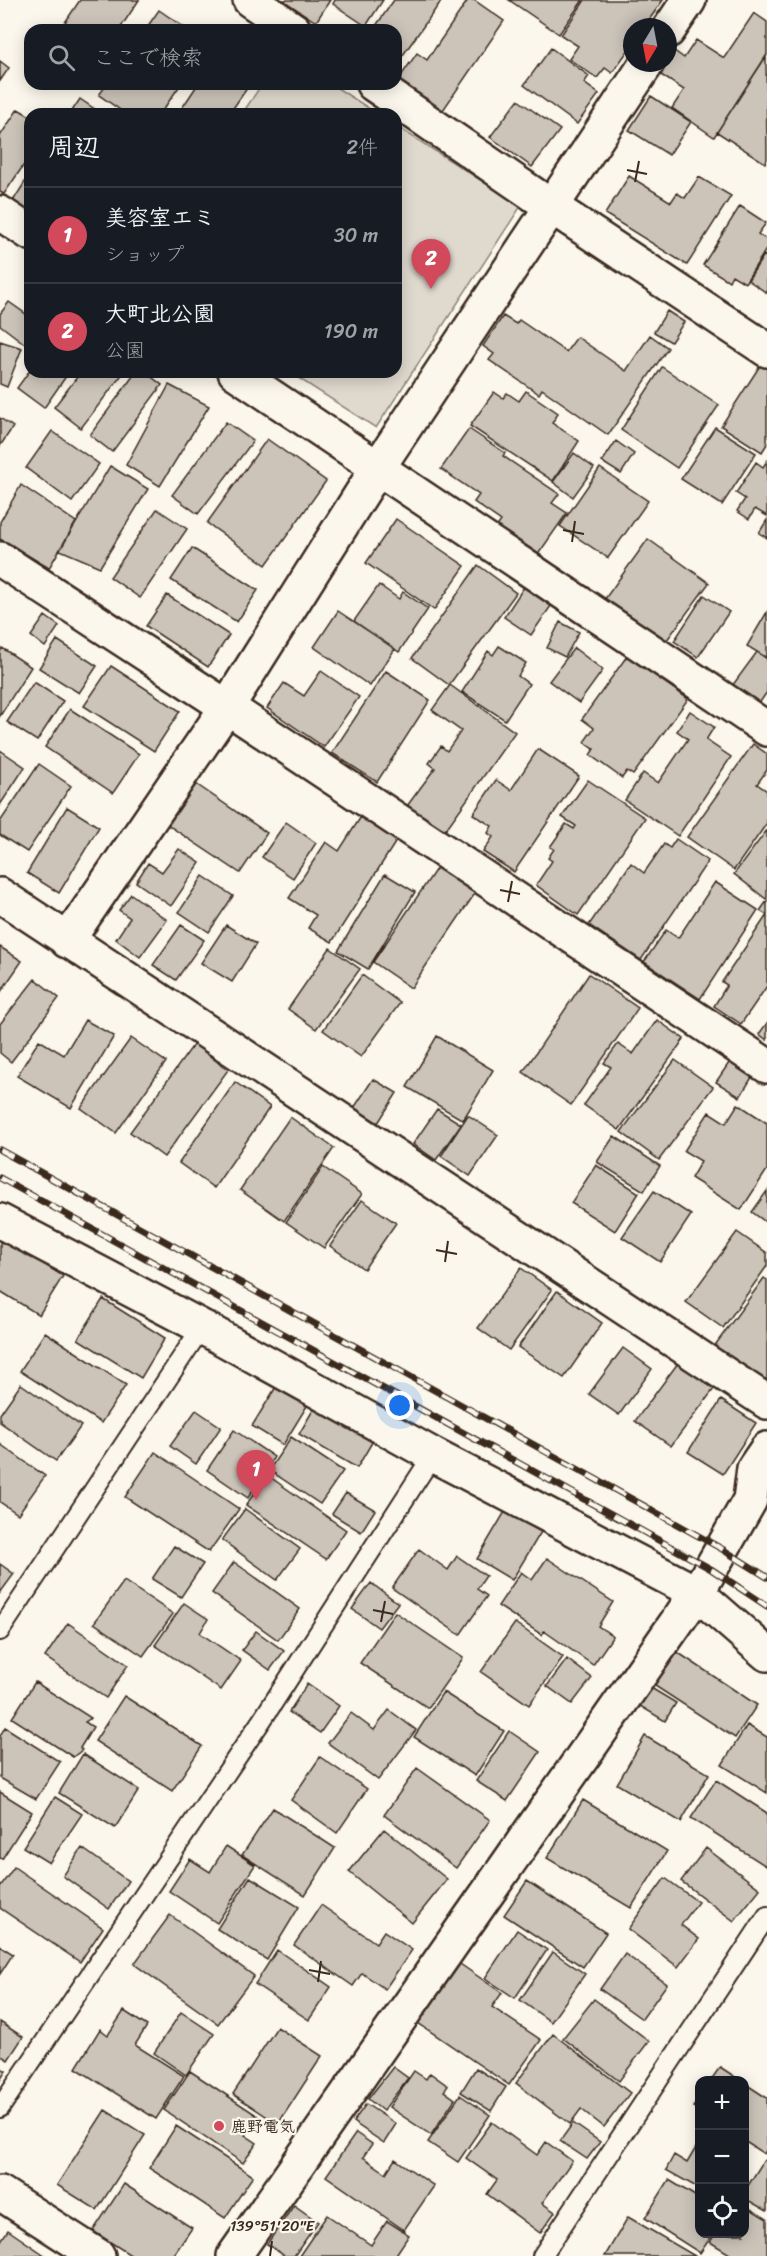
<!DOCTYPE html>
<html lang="ja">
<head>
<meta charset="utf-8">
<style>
  :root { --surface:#171b24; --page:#20242c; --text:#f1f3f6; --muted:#9ea1a6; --line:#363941; --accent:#d1495b }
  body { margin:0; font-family:Sriracha,"Klee One",sans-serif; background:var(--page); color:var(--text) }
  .controls { position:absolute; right:18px; bottom:18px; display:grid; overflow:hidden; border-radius:12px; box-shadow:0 3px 15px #0003 }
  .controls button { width:54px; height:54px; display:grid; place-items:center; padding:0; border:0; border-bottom:2px solid var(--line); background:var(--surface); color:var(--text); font:30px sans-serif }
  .compass { position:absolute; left:623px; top:18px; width:54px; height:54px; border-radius:50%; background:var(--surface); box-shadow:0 3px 15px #0003; rotate:190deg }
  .you { position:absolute; left:400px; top:1406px; width:21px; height:21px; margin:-15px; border:4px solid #fff; border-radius:50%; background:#1a73e8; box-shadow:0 0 0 9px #1a73e833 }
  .badge { display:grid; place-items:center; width:39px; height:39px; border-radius:50%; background:var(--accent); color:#fff; font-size:20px; font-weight:700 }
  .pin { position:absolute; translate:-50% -50px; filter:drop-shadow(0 2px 3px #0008) }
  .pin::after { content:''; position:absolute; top:32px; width:21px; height:18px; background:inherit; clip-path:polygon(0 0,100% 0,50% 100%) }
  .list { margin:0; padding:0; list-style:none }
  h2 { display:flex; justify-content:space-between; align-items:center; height:78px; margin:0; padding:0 24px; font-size:26px }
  h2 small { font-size:20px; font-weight:400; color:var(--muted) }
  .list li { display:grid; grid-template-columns:39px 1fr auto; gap:18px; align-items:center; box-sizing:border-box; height:96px; padding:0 24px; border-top:2px solid var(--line) }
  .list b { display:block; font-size:22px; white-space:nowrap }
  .list p { margin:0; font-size:20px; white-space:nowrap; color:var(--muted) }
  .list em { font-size:20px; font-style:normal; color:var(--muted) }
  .icon { flex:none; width:33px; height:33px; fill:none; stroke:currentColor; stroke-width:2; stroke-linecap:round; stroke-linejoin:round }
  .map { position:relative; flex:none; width:767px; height:2256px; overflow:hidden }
  .search { position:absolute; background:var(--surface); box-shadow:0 3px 15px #0003; left:24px; top:24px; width:378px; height:66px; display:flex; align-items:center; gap:15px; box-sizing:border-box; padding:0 21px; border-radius:18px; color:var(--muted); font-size:22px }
  .panel { position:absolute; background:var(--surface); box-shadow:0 3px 15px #0003; left:24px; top:108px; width:378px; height:270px; border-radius:18px }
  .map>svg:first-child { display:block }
  .green { fill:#dfd9ce; stroke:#8d8276; stroke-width:1.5 }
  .building { fill:#ccc4b9; stroke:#3b2a1e; stroke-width:1.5 }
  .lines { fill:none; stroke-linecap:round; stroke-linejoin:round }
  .lane-casing { stroke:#3b2a1e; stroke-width:22 }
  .street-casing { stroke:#3b2a1e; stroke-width:38 }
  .secondary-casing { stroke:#3b2a1e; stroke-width:38 }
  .lane { stroke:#fbf7ec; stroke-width:18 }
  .street { stroke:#fbf7ec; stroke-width:33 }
  .secondary { stroke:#fbf7ec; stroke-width:33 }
  .rail-casing { stroke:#3b2a1e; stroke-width:7 }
  .rail { stroke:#fbf7ec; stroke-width:4.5; stroke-dasharray:14; stroke-linecap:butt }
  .ticks { fill:none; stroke:#3b2a1e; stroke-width:2 }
  .poi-dot { fill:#d1495b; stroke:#fbf7ec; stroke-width:2 }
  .labels { text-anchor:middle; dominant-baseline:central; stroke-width:4.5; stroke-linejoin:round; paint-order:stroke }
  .poi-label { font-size:16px; font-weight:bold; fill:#3b2a1e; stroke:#fbf7ec; text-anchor:start }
  .ticks-label { font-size:15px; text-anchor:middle; fill:#3b2a1e; stroke:#fbf7ec; stroke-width:4.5; stroke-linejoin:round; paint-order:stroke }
</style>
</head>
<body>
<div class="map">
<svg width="767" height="2256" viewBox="0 0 767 2256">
  <rect width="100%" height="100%" fill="#fbf7ec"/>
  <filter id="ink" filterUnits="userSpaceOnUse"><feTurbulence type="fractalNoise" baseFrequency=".0167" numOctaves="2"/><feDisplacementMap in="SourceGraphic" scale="12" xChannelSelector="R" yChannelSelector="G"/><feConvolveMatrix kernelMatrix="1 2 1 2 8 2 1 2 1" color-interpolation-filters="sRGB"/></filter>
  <g filter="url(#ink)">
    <path class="green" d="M262 84H331L378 114H242Z
      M396 126 521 206 376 428 289 372H396Z"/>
    <path class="building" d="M80 0H139L119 30H60Z
      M283 0H330L316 22Z
      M335 0H383L366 26 333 4Z
      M394 0H442L398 62 396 61V30H373Z
      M468 0H474L504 21 439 116 396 83 417 53 427 60Z
      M509 0H583L559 34Z
      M585 0H663L644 27H632V45L612 73 605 68 597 78 569 59 578 46 561 35Z
      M159 10 188 30H145Z
      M754 13 767 22V55L714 137 672 108 684 90 658 73 665 63H668V58L673 50 684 58 696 40 724 58Z
      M551 48 589 76 584 83 599 94 577 124 524 85Z
      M766 56 767 159 765 163 717 132Z
      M0 61 9 68 0 81Z
      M107 84H181L160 114H126L99 95Z
      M198 84H250L229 114H178Z
      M651 96 691 122 669 155 629 130Z
      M80 99 102 114H70Z
      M518 100 560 130 532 167 490 137Z
      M18 109 30 116V156L4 194 0 192V136Z
      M30 174V212L13 201Z
      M629 176 671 202 677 193 685 198 699 177 731 196 687 265 605 214Z
      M740 206 766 223 758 234 767 240V248L745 283 732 275 729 281 703 265Z
      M764 255 767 258V293L748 280Z
      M9 302 30 317V337L25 344 0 325V314Z
      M667 311 684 322 671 342 654 332Z
      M503 316 516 324 519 320 566 352 577 337 626 371 650 335 668 348 608 435 542 389 539 394 489 360 494 354 483 346Z
      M0 341 22 348 7 387 0 384Z
      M761 364 767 368V444L762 452 721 426Z
      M662 367 719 405 677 468 621 430Z
      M30 370V372H69L44 408 17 388Z
      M81 372H124L81 428 54 407Z
      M136 372H145L162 385 112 452 90 435Z
      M169 385 209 406 160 486 126 465Z
      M526 391 558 413 552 423 579 441 553 481 470 426 494 392 503 398 507 393 519 401Z
      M0 418 13 427 0 446Z
      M226 422 253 441 198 514 172 495Z
      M715 427 756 453 722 505 681 479Z
      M469 429 505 453 503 456 559 494 552 503 567 513 537 556 496 528 501 521 474 502 479 495 441 469Z
      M52 431 99 464 72 502 26 468Z
      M267 439 326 481 266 565 207 523Z
      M616 441 634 454 621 474 602 462Z
      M574 453 594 468 573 497 553 482Z
      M767 461V516L755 509 749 519 737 511 745 499 736 493 756 462 763 467Z
      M110 466 148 489 100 567 60 550Z
      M600 468 648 501 608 558 560 526Z
      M21 485 76 522 49 568 0 539V522Z
      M157 509 187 529 140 598 110 577Z
      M396 519 465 566 434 610 366 563Z
      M767 520V538L759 533Z
      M648 539 709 583 664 644 604 600Z
      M192 548 258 590 237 622 171 580Z
      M478 565 516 593 449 685 412 658Z
      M379 585 399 599 403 592 428 609 399 652 354 621Z
      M524 587 551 606 531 635 504 617Z
      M167 595 229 635 208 667 146 626Z
      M704 595 729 612 698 657 674 641Z
      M338 611 395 649 370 686 314 647Z
      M767 612V658L747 646Z
      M45 616 59 626 45 647 31 636Z
      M560 622 579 632 565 657 547 648Z
      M57 640 97 666 79 693 39 668Z
      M499 646 526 663 518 676 529 684 505 720 462 692 488 651 493 655Z
      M2 648 31 667 0 716V652Z
      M574 648 603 670 579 703 549 681Z
      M757 652 767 659V692L758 705 732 686Z
      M627 656 688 699 633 775 627 771 622 778 590 755 594 749 584 742 594 728 582 719Z
      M111 666 180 711 154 751 84 706Z
      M321 671 359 697 324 747 267 708 284 683 304 696Z
      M386 671 430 700 377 782 332 753Z
      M34 682 63 701 37 741 7 722Z
      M450 685 515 732 444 832 407 806 435 768 429 763 441 746 447 751 461 731 432 710Z
      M70 709 139 754 113 793 45 747Z
      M690 711 714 727 706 740 731 757 678 836 625 800 643 773 658 783 688 739 677 731Z
      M753 744 767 754V770L757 784 767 791V823L734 870 687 837Z
      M538 749 579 776 514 872 483 852 493 837 488 833 492 826 473 814 496 780 511 790Z
      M0 750 25 767 0 805Z
      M39 764 71 786 27 852 0 835V822Z
      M588 780 645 818 578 915 536 885 552 861 548 858 554 849 550 847 566 824 574 829 576 826 562 817Z
      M196 784 267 833 240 873 168 825Z
      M67 807 99 827 59 893 27 873Z
      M364 812 400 835 332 942 308 928 316 915 289 898 326 842 339 851Z
      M286 822 316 843 293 878 262 857Z
      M767 830V898L766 899 734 874Z
      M676 839 708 861 641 960 589 925 631 863 644 873 664 844 670 848Z
      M179 849 200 863 171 906 136 882 148 863 162 872Z
      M438 866 476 892 411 988 373 962Z
      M385 874 415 892 368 969 338 951Z
      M203 876 233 896 209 932 179 912Z
      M715 882 758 910 700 999 644 962 666 930 678 938Z
      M131 894 167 920 140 957 116 939 130 918 119 910Z
      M767 901V986L741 1024 714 1006 727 985 722 982 767 915 760 911Z
      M181 925 204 940 176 980 153 965Z
      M226 925 256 944 232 982 201 963Z
      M0 947 22 961 0 993Z
      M330 948 360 969 316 1029 288 1009Z
      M589 974 638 1008 571 1105 523 1072Z
      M362 975 400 1003 361 1057 323 1030Z
      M35 979 59 998 11 1062 0 1053V1024Z
      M85 1020 114 1036 71 1108 17 1076 39 1040 64 1055Z
      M657 1020 684 1039 619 1130 584 1105 611 1067 604 1063 618 1044 633 1054Z
      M767 1023V1040L759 1034Z
      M437 1036 493 1070 463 1120 407 1087Z
      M131 1038 166 1062 116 1133 81 1108Z
      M194 1044 228 1070 164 1157 130 1132Z
      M675 1060 713 1087 659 1160 621 1132Z
      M731 1060 754 1074 740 1097 716 1082Z
      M373 1079 397 1093 378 1123 354 1108Z
      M235 1082 270 1107 214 1188 179 1163Z
      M738 1104 767 1123V1170L741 1210 691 1178 701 1161 684 1151 709 1112 726 1123Z
      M437 1109 461 1124 436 1160 413 1144Z
      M468 1115 498 1135 470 1176 441 1156Z
      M290 1117 334 1148 284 1221 240 1190Z
      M614 1136 660 1166 644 1191 597 1162Z
      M596 1165 639 1193 615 1231 571 1203Z
      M323 1167 362 1194 324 1248 286 1222Z
      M654 1191 691 1215 660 1262 622 1237Z
      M767 1191V1223L752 1212Z
      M362 1200 396 1223 364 1269 330 1246Z
      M737 1232 767 1253V1266L723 1328 686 1302Z
      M0 1237 63 1276 39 1315 0 1291Z
      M521 1268 552 1290 509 1350 478 1328Z
      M764 1278 767 1280V1386L713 1348Z
      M557 1291 602 1323 564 1378 518 1347Z
      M103 1299 165 1338 141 1378 78 1339Z
      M45 1332 126 1385 101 1423 20 1371Z
      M623 1348 652 1369 619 1415 589 1394Z
      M678 1363 714 1389 671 1446 635 1421Z
      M279 1382 310 1401 283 1445 252 1426Z
      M21 1384 81 1426 56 1461 0 1422V1414Z
      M721 1400 756 1423 723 1474 688 1452Z
      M316 1405 374 1439 357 1468 299 1434Z
      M196 1410 221 1427 196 1464 170 1446Z
      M234 1430 274 1457 248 1498 207 1470Z
      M291 1437 343 1471 320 1504 269 1470Z
      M0 1444 45 1476 18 1514 0 1502Z
      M155 1452 239 1509 209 1552 125 1497Z
      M267 1475 346 1530 326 1559 246 1505Z
      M346 1493 375 1510 361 1532 332 1514Z
      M245 1509 300 1549 277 1580 222 1540Z
      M506 1510 541 1532 512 1580 477 1559Z
      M174 1546 203 1564 181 1597 152 1579Z
      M419 1549 448 1570 457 1556 486 1576 477 1589 487 1596 460 1635 392 1588Z
      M547 1558 613 1602 598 1626 613 1636 593 1665 544 1631 542 1635 498 1606 521 1572 532 1580Z
      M234 1562 300 1609 278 1640 212 1593Z
      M0 1564 14 1574 0 1593Z
      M124 1581 173 1614 143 1656 94 1623Z
      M371 1583 398 1603 379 1628 352 1609Z
      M184 1603 208 1619 200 1633 241 1661 221 1690 155 1645Z
      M395 1612 463 1658 428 1708 360 1663Z
      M68 1623 128 1665 106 1698 45 1657Z
      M515 1623 563 1657 529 1705 481 1672Z
      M256 1631 284 1651 270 1670 242 1650Z
      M674 1650 757 1705 735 1738 652 1684Z
      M567 1659 592 1678 572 1704 547 1686Z
      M35 1682 91 1718 85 1722 93 1727 80 1748 82 1750 73 1757 12 1718Z
      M307 1684 339 1706 320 1733 289 1712Z
      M651 1688 676 1703 665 1721 640 1706Z
      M443 1692 504 1731 475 1776 414 1737Z
      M124 1696 202 1746 172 1791 95 1741Z
      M389 1710 416 1730 378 1780 328 1743 351 1713 374 1730Z
      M747 1725 767 1737V1793L722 1765Z
      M5 1727 60 1762 36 1799 0 1778V1736Z
      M509 1731 540 1752 507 1801 476 1781Z
      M645 1736 709 1774 681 1822 617 1784Z
      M83 1754 139 1790 115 1828 59 1793Z
      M320 1757 367 1789 337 1833 291 1800Z
      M417 1768 490 1820 456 1868 384 1815Z
      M716 1780 767 1813 766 1866 691 1818Z
      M0 1792 32 1812 2 1859 0 1858Z
      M55 1797 82 1814 49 1863 23 1847Z
      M583 1800 667 1851 631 1908 547 1858Z
      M273 1808 335 1848 305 1895 242 1855Z
      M384 1829 447 1879 412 1923 349 1872Z
      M226 1846 255 1865 217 1923 169 1891 190 1859 210 1872Z
      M82 1848 128 1881 109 1909 63 1876Z
      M706 1848 760 1889 734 1921 681 1881Z
      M14 1867 103 1928 80 1962 0 1908V1887Z
      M250 1877 299 1907 267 1960 217 1929Z
      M665 1878 698 1902 681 1925 699 1939 678 1967 628 1929Z
      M527 1881 606 1933 583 1967 504 1915Z
      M321 1905 376 1943 384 1931 412 1950 385 1989 362 1973 353 1986 294 1945Z
      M170 1915 254 1976 218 2024 134 1964Z
      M517 1930 547 1950 515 1998 485 1978Z
      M0 1946 13 1954 0 1974Z
      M277 1950 331 1987 309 2020 255 1984Z
      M553 1952 585 1974 551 2022 520 2000Z
      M625 1954 667 1984 642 2019 600 1989Z
      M460 1964 502 1993 492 2007 541 2040 509 2085 418 2023Z
      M594 1999 649 2041 619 2081 563 2038Z
      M124 2011 147 2026 135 2045 184 2076 156 2119 76 2068 100 2029 108 2035Z
      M181 2012 214 2034 186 2075 154 2053Z
      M0 2022 23 2037 8 2060 0 2055Z
      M277 2027 322 2056 278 2124 233 2094Z
      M553 2034 630 2093 604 2127 581 2109 570 2124 516 2083Z
      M0 2067 6 2071 0 2080Z
      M393 2067 408 2078 383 2111 368 2099Z
      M720 2067 740 2080H711Z
      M476 2068 506 2087 491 2111 461 2092Z
      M190 2071 258 2116 245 2135 257 2143 243 2163 164 2110Z
      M414 2071 426 2079 430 2073 448 2086 444 2091 455 2099 431 2135 389 2107Z
      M744 2083 767 2098V2149L764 2154 744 2141Z
      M460 2095 490 2115 458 2162 428 2142Z
      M700 2098V2111L693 2107Z
      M366 2104 396 2124 384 2143 353 2122Z
      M105 2110 145 2135 97 2210 57 2185Z
      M492 2122 537 2155 546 2142 572 2161 542 2203 555 2212 540 2233 487 2194 497 2180 466 2158Z
      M573 2123 600 2142 587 2159 560 2141Z
      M176 2126 253 2176 225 2218 149 2168Z
      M356 2133 372 2144 363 2157 386 2173 395 2159 434 2186 404 2230 326 2176Z
      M697 2146 700 2147V2189L666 2170 674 2155 687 2163Z
      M764 2160 767 2162V2211L744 2198V2192Z
      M669 2180 700 2199V2234H713L700 2253 645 2218Z
      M124 2184 192 2228 173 2256H132L93 2231Z
      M294 2205 318 2222 294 2256H285L267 2244Z
      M744 2205 767 2219V2256H733L710 2242 715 2234H744Z
      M327 2215 371 2245 387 2221 409 2235 395 2256H299Z
      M628 2217 695 2256H605Z
      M8 2230 46 2256H0V2242Z"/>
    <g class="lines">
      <g class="lane-casing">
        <path id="lane" d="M0 1631 202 1327
          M0 2108 262 1720 433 1455
          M542 2256 767 1916"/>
      </g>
      <g class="street-casing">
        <path id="street" d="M250 0 294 30
          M668 31 689 0
          M373 84 552 207 767 350
          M0 213 30 233
          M235 372 767 729
          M0 559 227 707 767 1066
          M0 895 767 1402
          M67 941 227 707 377 469 647 63
          M0 1221 202 1327 433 1455 697 1593 767 1654
          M234 2256 697 1593 750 1500 754 1468 767 1449"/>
      </g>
      <g class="secondary-casing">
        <path id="secondary" d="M0 2193 98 2256"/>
      </g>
      <use href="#lane" class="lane"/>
      <use href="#street" class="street"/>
      <use href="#secondary" class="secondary"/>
      <g class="rail-casing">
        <path id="rail" d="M0 1150 722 1549 767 1577
          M0 1178 711 1569 767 1606"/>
      </g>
      <use href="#rail" class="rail"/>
    </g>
  </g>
  <path class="ticks" d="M627 170 647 174M635 182 639 161M563 530 584 534M572 542 575 521M500 890 520 894M508 902 512 881M436 1250 457 1254M445 1262 448 1241M373 1610 393 1614M381 1622 385 1601M309 1970 330 1974M318 1982 321 1961M270 2256 272 2241"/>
  <circle class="poi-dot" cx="219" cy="2126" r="6"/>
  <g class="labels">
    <g class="poi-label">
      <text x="231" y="2126">鹿野電気</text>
    </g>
  </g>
  <g class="ticks-label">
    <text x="272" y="2231">139°51'20"E</text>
  </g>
</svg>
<div class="controls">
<button>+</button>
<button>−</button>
<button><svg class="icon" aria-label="locate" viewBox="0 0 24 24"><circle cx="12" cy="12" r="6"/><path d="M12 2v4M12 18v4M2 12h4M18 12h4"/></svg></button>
</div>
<svg class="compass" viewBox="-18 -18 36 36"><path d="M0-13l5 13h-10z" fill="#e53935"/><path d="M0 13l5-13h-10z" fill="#9ea1a6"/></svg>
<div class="you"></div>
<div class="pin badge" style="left:256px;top:1500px">1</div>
<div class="pin badge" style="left:431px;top:289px">2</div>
<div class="search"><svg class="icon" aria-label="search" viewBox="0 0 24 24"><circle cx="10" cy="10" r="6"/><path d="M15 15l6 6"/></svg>ここで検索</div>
<section class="panel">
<h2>周辺<small>2件</small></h2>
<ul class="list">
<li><span class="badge">1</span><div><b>美容室エミ</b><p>ショップ</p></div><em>30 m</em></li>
<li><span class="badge">2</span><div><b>大町北公園</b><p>公園</p></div><em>190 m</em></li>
</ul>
</section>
</div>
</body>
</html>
